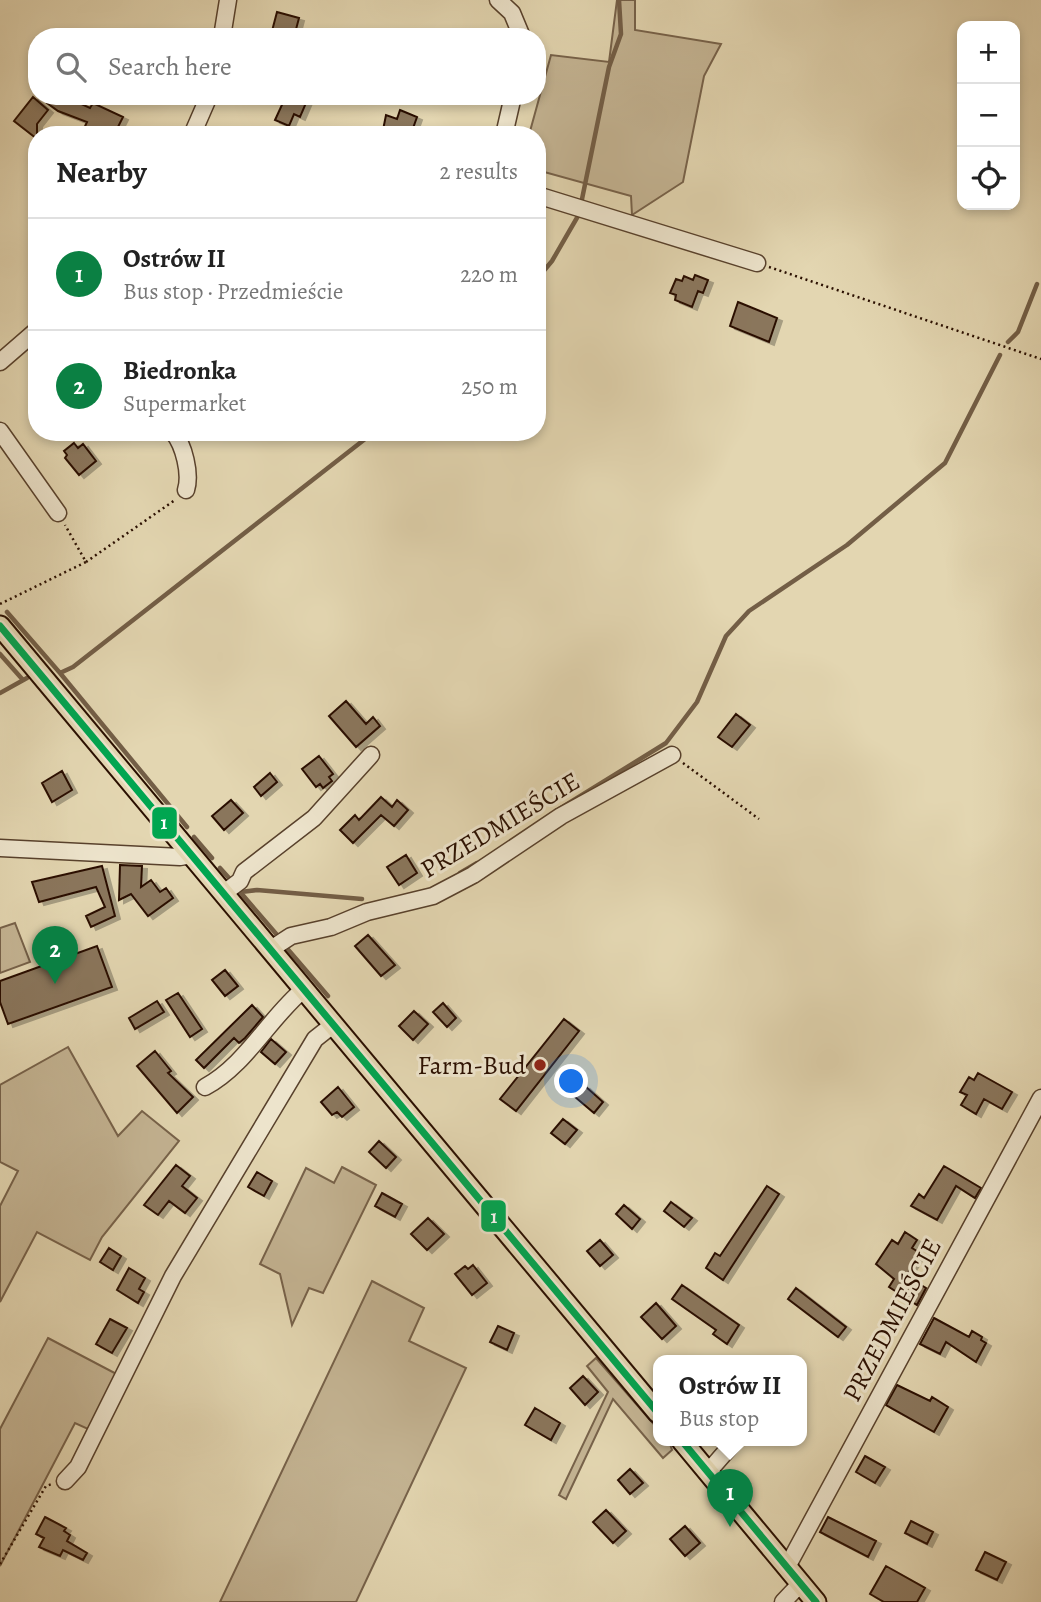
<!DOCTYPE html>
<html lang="en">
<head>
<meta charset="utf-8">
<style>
  :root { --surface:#fff; --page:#f2f2f2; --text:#222; --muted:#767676; --line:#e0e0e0; --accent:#0b8043 }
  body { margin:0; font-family:Alegreya,serif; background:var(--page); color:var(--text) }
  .controls { position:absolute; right:21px; top:21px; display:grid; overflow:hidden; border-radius:14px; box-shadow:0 4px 10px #0003 }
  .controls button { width:63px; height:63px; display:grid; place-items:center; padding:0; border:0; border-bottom:2px solid var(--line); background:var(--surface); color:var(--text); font:35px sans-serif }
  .you { position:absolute; left:572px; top:1082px; width:24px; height:24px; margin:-18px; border:5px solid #fff; border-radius:50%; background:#1a73e8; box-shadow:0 0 0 10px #1a73e833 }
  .badge { display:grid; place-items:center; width:46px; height:46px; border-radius:50%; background:var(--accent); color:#fff; font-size:23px; font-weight:700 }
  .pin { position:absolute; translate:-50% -58px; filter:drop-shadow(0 2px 4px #0008) }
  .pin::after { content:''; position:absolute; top:37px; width:24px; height:21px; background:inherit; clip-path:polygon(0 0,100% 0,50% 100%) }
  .popup { position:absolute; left:653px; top:1355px; width:154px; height:91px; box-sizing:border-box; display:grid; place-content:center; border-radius:14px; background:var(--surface); filter:drop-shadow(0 2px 5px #0005); font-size:23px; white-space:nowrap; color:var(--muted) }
  .popup b { font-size:26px; color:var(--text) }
  .popup::after { content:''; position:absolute; left:50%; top:100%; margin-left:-14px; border:14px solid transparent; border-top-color:var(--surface) }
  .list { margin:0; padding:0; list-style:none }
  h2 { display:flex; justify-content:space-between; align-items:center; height:91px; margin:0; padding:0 28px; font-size:30px }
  h2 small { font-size:23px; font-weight:400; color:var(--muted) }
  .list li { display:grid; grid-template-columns:46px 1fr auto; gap:21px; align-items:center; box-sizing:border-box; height:112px; padding:0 28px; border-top:2px solid var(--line) }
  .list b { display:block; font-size:26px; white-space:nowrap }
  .list p { margin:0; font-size:23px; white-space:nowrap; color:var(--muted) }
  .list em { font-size:23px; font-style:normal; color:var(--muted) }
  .icon { flex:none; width:38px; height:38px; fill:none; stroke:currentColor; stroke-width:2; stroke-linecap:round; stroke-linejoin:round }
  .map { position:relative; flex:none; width:1041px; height:1602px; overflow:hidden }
  .search { position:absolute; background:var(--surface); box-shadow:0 4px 10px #0003; left:28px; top:28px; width:518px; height:77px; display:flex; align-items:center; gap:18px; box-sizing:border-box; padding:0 24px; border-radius:28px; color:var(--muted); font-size:26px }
  .panel { position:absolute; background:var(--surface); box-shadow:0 4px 10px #0003; left:28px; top:126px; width:518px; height:315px; border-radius:28px }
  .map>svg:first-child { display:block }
  .green { fill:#c4b493; stroke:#77624a; stroke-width:2 }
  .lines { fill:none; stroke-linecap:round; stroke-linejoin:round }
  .stream { stroke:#735e46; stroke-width:4.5 }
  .building { fill:#8a765c; stroke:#2a0f00; stroke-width:2; filter:url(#shadow) }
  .minor-casing { stroke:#58412c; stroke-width:19 }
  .major-casing { stroke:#2a0f00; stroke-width:23 }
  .path { stroke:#2a0f00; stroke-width:2.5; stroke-dasharray:2 3.5; stroke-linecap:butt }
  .minor { stroke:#ede4cc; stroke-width:16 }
  .major { stroke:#e3d6b1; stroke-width:19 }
  .bus-1-casing { stroke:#ede4cc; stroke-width:12 }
  .bus-1 { stroke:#00a651; stroke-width:7 }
  .poi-dot { fill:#8f2418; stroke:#ede4cc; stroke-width:2.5 }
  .labels { text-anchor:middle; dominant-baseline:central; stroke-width:6; stroke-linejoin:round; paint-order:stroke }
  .street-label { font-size:26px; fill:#2a0f00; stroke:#ede4cc }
  .poi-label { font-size:26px; fill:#2a0f00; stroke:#ede4cc; text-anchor:end }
  .line-badge { stroke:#ede4cc; stroke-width:2.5 }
  .badge-label { font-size:19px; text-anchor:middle; font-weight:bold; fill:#fff }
</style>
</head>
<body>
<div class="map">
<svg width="1041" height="1602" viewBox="0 0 1041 1602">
  <defs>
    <filter id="shadow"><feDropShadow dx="5" dy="3" stdDeviation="0" flood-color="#0004"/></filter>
  </defs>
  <rect width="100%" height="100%" fill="#e3d6b1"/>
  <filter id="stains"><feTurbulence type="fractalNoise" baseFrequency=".00286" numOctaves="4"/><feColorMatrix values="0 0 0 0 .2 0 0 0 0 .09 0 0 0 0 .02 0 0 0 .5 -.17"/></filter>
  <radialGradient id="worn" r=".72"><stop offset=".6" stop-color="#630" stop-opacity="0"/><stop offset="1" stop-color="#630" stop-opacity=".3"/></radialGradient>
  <path class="green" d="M617 0H635V30L721 44 704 76 683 182 632 215 631 196 537 170V135H529L551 55 609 62Z
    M15 923 30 962 0 973V928Z
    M68 1047 118 1136 142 1111 179 1141 102 1237 90 1260 37 1232 0 1302V1206L18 1171 0 1162V1085Z
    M342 1167 376 1185 323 1293 309 1288 292 1325 280 1274 260 1264 306 1168 334 1183Z
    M372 1281 424 1308 409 1341 466 1368 356 1602H220Z
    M48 1338 126 1379 99 1434 75 1423 0 1566V1429Z
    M596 1358 658 1429V1441H669L672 1450 663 1458 613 1399 566 1499 559 1495 608 1392 587 1366Z"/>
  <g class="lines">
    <path class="stream" d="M581 204 609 67 621 34 619 0
      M537 279 552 261 578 216
      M1008 342 1018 332 1037 284
      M7 612 60 673 73 667 374 432
      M0 654 23 680
      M60 673 187 827
      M0 693 27 678
      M556 811 666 743 697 702 726 636 749 611 847 545 945 463 1000 355
      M194 837 212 858
      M220 868 229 878
      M460 873 477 863
      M241 892 257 890 362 899
      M241 893 278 936
      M285 946 328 996"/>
  </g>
  <path class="building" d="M277 12 299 18 294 37 272 31Z
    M53 96H64L90 108 93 103 123 117 114 135H81L87 122 58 111 47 103Z
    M286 96H309L300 117 294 114 289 126 275 120Z
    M33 97 48 110 37 124V139L14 121Z
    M400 110 417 117 412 131 406 129 404 135H382L386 115 397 119Z
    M695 275 708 280 703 293 698 291 692 307 675 300 676 295 670 293 676 279 682 281 684 276 693 280Z
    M738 302 777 318 769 342 730 326Z
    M74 443 78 448 83 444 96 461 79 475 65 458 67 455 64 451Z
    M346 701 366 724 373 717 380 726 356 747 329 716Z
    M736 714 750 725 732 747 718 737Z
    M319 756 333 774 329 777 332 781 323 788 320 784 316 787 302 769Z
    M62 771 72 790 52 802 42 783Z
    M270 773 277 782 261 796 254 787Z
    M381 797 392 807 397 800 408 810 394 826 381 815 353 843 340 830 355 815 359 820Z
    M231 800 243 813 224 830 212 816Z
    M406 855 417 873 399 885 387 867Z
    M120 865 142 866 141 887 151 880 160 892 166 888 173 898 148 916 131 894 119 900Z
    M102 866 115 916 91 927 86 916 105 907 96 887 39 902 32 882Z
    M368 935 395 965 381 976 355 946Z
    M97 946 112 987 8 1024 0 1002V981Z
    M225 970 238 986 225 996 212 980Z
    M178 993 202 1029 190 1037 166 1000Z
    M157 1001 164 1012 135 1029 129 1018Z
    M443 1003 456 1018 447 1027 433 1012Z
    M252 1005 263 1017 245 1038 239 1043 234 1038 204 1068 196 1060Z
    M414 1011 428 1024 413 1040 399 1026Z
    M564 1019 579 1031 516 1111 500 1099Z
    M271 1039 286 1052 275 1064 261 1052Z
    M155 1051 171 1071 168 1073 193 1097 177 1113 137 1066Z
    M978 1073 1012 1092 1002 1109 984 1099 976 1114 961 1105 967 1095 960 1092 969 1077 974 1080Z
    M585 1086 603 1102 594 1113 575 1097Z
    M338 1087 354 1107 342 1117 337 1112 332 1115 321 1102Z
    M563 1119 577 1130 565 1144 551 1133Z
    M379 1141 396 1157 386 1168 369 1152Z
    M176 1165 190 1176 182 1186 197 1198 185 1213 169 1201 158 1215 144 1205Z
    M944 1166 981 1188 975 1198 956 1186 937 1220 911 1206 919 1194 924 1198Z
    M257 1172 272 1181 264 1196 248 1187Z
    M767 1186 779 1194 723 1280 706 1268 715 1253 720 1256Z
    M382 1193 402 1204 395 1217 375 1206Z
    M671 1202 692 1218 684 1227 664 1211Z
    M624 1205 640 1219 632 1229 616 1214Z
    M428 1218 444 1234 427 1250 411 1234Z
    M905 1232 917 1240 912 1248 920 1253 906 1276 926 1288 917 1305 889 1287 894 1279 876 1264 892 1240 898 1244Z
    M600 1240 613 1255 600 1266 587 1251Z
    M109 1248 121 1256 113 1270 100 1262Z
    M473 1265 487 1283 472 1295 455 1274 465 1266 468 1269Z
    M129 1268 145 1278 139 1289 144 1292 138 1303 117 1290Z
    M682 1285 739 1325 727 1344 713 1334 716 1330 672 1299Z
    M796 1288 846 1327 838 1337 788 1299Z
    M656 1303 676 1326 662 1339 641 1317Z
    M934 1318 969 1337 972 1331 982 1337 981 1340 986 1343 976 1362 946 1342 940 1354 920 1344Z
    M110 1319 127 1328 112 1353 96 1344Z
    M498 1326 514 1333 507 1350 490 1342Z
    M583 1376 598 1392 585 1405 570 1388Z
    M897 1385 930 1401 932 1397 948 1407 934 1432 886 1405Z
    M535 1408 560 1423 551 1440 525 1425Z
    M865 1456 885 1467 875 1483 856 1472Z
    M630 1469 643 1483 630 1494 618 1480Z
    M606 1510 626 1531 613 1543 593 1522Z
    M45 1517 66 1528 64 1531 70 1535 67 1541 87 1553 83 1560 63 1550 60 1556 39 1547 44 1538 36 1534Z
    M828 1517 876 1541 868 1557 820 1532Z
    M911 1521 933 1532 927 1544 905 1533Z
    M685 1526 700 1543 685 1556 670 1539Z
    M985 1552 1006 1562 997 1580 976 1570Z
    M886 1566 925 1588 917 1602H884L870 1594Z"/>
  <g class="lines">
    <g class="minor-casing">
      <path id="minor" d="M498 0 512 13 522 37
        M222 37 228 0
        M192 135 209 96
        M504 135 513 96
        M537 195 757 263
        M0 362 37 330
        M0 431 58 513
        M173 432C184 445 191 474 186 490
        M0 848 180 857 192 855
        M224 893 240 881 244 872 314 818 371 755
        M271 949 291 936 331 927 367 912 433 896 473 875 561 816 672 755
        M205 1087C246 1065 269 1018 304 989
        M708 1472 735 1441
        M65 1481 78 1467 173 1276 315 1039 334 1024
        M787 1567 1041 1098
        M783 1602 801 1583"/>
    </g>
    <g class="major-casing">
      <path id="major" d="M0 626 658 1413
        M682 1441 816 1602"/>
    </g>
    <path class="path" d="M769 267 1041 359
      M357 432 363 436
      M86 562 175 500
      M0 604 86 562 65 525
      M683 763 759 819
      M0 1564 46 1486 52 1484"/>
    <use href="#minor" class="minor"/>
    <use href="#major" class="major"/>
    <g class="bus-1-casing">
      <path id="bus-1" d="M0 626 658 1413
        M682 1441 816 1602"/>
    </g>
    <use href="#bus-1" class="bus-1"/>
  </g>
  <circle class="poi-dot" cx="540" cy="1065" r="7"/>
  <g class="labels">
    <g class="street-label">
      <text transform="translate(500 825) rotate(-31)">PRZEDMIEŚCIE</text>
      <text transform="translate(892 1320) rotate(-62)">PRZEDMIEŚCIE</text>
    </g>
    <g class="poi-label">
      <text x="526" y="1065">Farm-Bud</text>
    </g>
  </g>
  <g class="line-badge">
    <rect x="151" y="806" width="27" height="34" rx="7" fill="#00a651"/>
    <rect x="480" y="1199" width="27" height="34" rx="7" fill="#00a651"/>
  </g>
  <g class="badge-label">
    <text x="164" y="829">1</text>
    <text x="494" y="1223">1</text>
  </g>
  <rect width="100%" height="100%" filter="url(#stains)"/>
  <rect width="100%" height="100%" fill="url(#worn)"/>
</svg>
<div class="controls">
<button>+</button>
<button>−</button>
<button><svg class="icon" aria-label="locate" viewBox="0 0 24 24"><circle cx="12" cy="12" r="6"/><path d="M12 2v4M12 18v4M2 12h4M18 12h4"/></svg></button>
</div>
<div class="you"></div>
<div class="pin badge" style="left:730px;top:1527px">1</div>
<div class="popup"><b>Ostrów II</b>Bus stop</div>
<div class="pin badge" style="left:55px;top:984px">2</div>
<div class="search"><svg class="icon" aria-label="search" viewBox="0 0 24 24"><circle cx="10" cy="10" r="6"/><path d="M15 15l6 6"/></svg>Search here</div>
<section class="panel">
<h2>Nearby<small>2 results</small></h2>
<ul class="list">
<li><span class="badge">1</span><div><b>Ostrów II</b><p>Bus stop · Przedmieście</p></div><em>220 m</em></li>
<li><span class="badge">2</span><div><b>Biedronka</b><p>Supermarket</p></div><em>250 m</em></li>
</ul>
</section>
</div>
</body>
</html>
